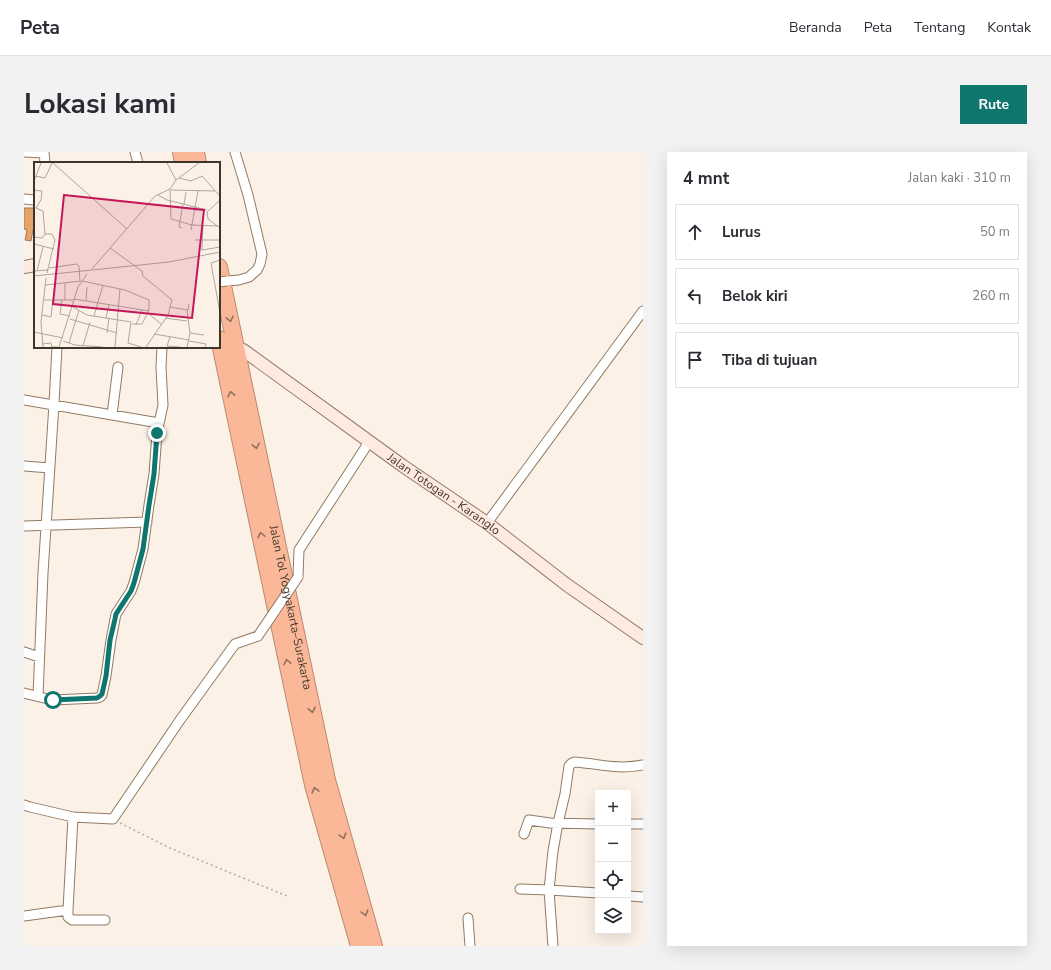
<!DOCTYPE html>
<html lang="id">
<head>
<meta charset="utf-8">
<style>
  :root { --surface:#fff; --page:#f2f2f3; --text:#2b2b33; --muted:#7c7c81; --line:#e1e1e2; --accent:#0f766e }
  body { margin:0; font-family:"Nunito Sans",sans-serif; background:var(--page); color:var(--text) }
  .controls { position:absolute; right:12px; bottom:12px; display:grid; overflow:hidden; border-radius:0px; box-shadow:0 4px 16px #0002 }
  .controls button { width:36px; height:36px; display:grid; place-items:center; padding:0; border:0; border-bottom:1px solid var(--line); background:var(--surface); color:var(--text); font:20px sans-serif }
  .stop { position:absolute; width:12px; height:12px; margin:-9px; border:3px solid #0f766e; border-radius:50%; background:#fff }
  .stop.end { background:#0f766e; border-color:#fff; box-shadow:0 1px 4px #0008 }
  .list { margin:0; padding:0; list-style:none }
  h2 { display:flex; justify-content:space-between; align-items:center; height:52px; margin:0; padding:0 16px; font-size:17px }
  h2 small { font-size:13px; font-weight:400; color:var(--muted) }
  .list li { display:grid; grid-template-columns:26px 1fr auto; gap:12px; align-items:center; box-sizing:border-box; height:56px; margin:0 8px 8px; padding:0 8px; border:1px solid var(--line); border-radius:0px }
  .list b { display:block; font-size:15px; white-space:nowrap }
  .list em { font-size:13px; font-style:normal; color:var(--muted) }
  .icon { flex:none; width:22px; height:22px; fill:none; stroke:currentColor; stroke-width:2; stroke-linecap:round; stroke-linejoin:round }
  .map { position:relative; flex:none; width:619px; height:794px; overflow:hidden; border-radius:0px }
  header { display:flex; align-items:center; gap:24px; box-sizing:border-box; height:56px; padding:0 20px; background:var(--surface); border-bottom:1px solid var(--line) }
  header strong { font-size:19px }
  nav { display:flex; gap:22px; margin-inline-start:auto; font-size:14px }
  .intro { display:flex; align-items:center; justify-content:space-between; box-sizing:border-box; height:96px; padding:0 24px }
  h1 { margin:0; font-size:28px }
  .button { padding:10px 18px; border-radius:0px; background:var(--accent); color:#fff; font-size:14px; font-weight:700 }
  main { display:flex; gap:24px; padding:0 24px }
  aside { flex:1; background:var(--surface); border-radius:0px; box-shadow:0 4px 16px #0002 }
  .map>svg:first-child { display:block }
  .building { fill:#e7a366; stroke:#977c66 }
  .lines { fill:none; stroke-linecap:round; stroke-linejoin:round }
  .street-casing { stroke:#937a63; stroke-width:11 }
  .secondary-casing { stroke:#937a63; stroke-width:14 }
  .highway-casing { stroke:#ba8a72; stroke-width:18 }
  .path { stroke:#b5aaa0; stroke-width:1.5; stroke-dasharray:2 3; stroke-linecap:butt }
  .street { stroke:#fff; stroke-width:9 }
  .secondary { stroke:#feeae0; stroke-width:12 }
  .highway { stroke:#fbb899; stroke-width:16 }
  .street-bridge-casing { stroke:#937a63; stroke-width:11; stroke-linecap:butt }
  .street-bridge { stroke:#fff; stroke-width:9 }
  .oneway { stroke:#94705c }
  .route { stroke:#0f766e; stroke-width:5 }
  .labels { text-anchor:middle; dominant-baseline:central; stroke-width:4; stroke-linejoin:round; paint-order:stroke }
  .street-label { font-size:12px; fill:#40352b; stroke:#fff }
  .inset-road { fill:none; stroke:#b1a69b; stroke-width:1 }
  .view { fill:#c2185b; fill-opacity:0.15; stroke:#c2185b; stroke-width:2 }
  .inset-edge { fill:none; stroke:#40352b; stroke-width:2 }
</style>
</head>
<body>
<header>
<strong>Peta</strong>
<nav><a>Beranda</a><a>Peta</a><a>Tentang</a><a>Kontak</a></nav>
</header>
<div class="intro"><h1>Lokasi kami</h1><a class="button">Rute</a></div>
<main>
<div class="map">
<svg width="619" height="794" viewBox="0 0 619 794">
  <rect width="100%" height="100%" fill="#fcf1e6"/>
  <path class="building" d="M0 56H11V78H9L7 89 1 88 3 78 0 77Z"/>
  <g class="lines">
    <g class="street-casing">
      <path id="street" d="M0 0 20 1
        M20 0 21 11
        M111 0 114 11
        M0 47 11 48
        M203 129 215 128 225 125 233 118 236 112 238 102 224 43 211 0
        M0 248 135 271
        M88 263 94 215
        M0 314 26 316
        M463 371 619 159
        M0 374 123 370
        M274 425 275 398 345 290
        M0 500 15 505
        M0 541 24 547 29 548 73 546 76 545 78 543 82 524 87 488 91 467 92 462 107 439 110 431 119 397 125 353 130 322 133 281 139 253 137 215 138 195
        M14 544 19 421 30 252 33 195
        M0 653 6 655 49 665 89 667 156 568 211 492 234 484
        M49 665 44 758V765L48 768H81
        M604 672H619
        M500 682 505 668 526 671 574 672
        M496 737 525 738 574 741
        M604 744 619 745
        M0 764 44 758
        M444 766 446 794
        M529 794 525 738 529 699 534 671 541 642 545 614 548 611 551 610C576 612 594 618 619 613"/>
    </g>
    <g class="secondary-casing">
      <g id="secondary">
        <path d="M0 115 11 113"/>
        <path id="s1" d="M219 198 379 314 463 371 543 433 619 486"/>
      </g>
    </g>
    <g class="highway-casing">
      <g id="highway">
        <path d="M157 0 159 11"/>
        <path d="M172 0 174 11"/>
        <path id="s2" d="M195 115 303 628 350 794"/>
        <path d="M195 187 289 633 335 794"/>
      </g>
    </g>
    <path class="path" d="M96 671 146 696 263 744"/>
    <use href="#street" class="street"/>
    <use href="#secondary" class="secondary"/>
    <use href="#highway" class="highway"/>
    <g class="street-bridge-casing">
      <path id="street-bridge" d="M195 130 203 129
        M234 484 274 425"/>
    </g>
    <use href="#street-bridge" class="street-bridge"/>
  </g>
  <defs><path id="oneway-chevron" d="M-2-3.5L2.5 0L-2 3.5" fill="none" stroke-width="1.6" stroke-linecap="round" stroke-linejoin="round"/></defs>
  <g class="oneway">
    <use href="#oneway-chevron" transform="translate(206 167) rotate(78)"/>
    <use href="#oneway-chevron" transform="translate(207 242) rotate(-102)"/>
    <use href="#oneway-chevron" transform="translate(232 294) rotate(78)"/>
    <use href="#oneway-chevron" transform="translate(237 383) rotate(-102)"/>
    <use href="#oneway-chevron" transform="translate(263 510) rotate(-102)"/>
    <use href="#oneway-chevron" transform="translate(288 558) rotate(78)"/>
    <use href="#oneway-chevron" transform="translate(291 638) rotate(-105)"/>
    <use href="#oneway-chevron" transform="translate(319 684) rotate(74)"/>
    <use href="#oneway-chevron" transform="translate(341 761) rotate(74)"/>
  </g>
  <g class="lines">
    <path class="route" d="M29 548 73 546 76 544 78 542 82 524 86 488 91 467 92 462 107 439 110 431 119 397 125 353 130 322 133 281"/>
  </g>
  <g class="labels">
    <g class="street-label">
      <text stroke="none"><textPath href="#s1" startOffset="247">Jalan Totogan - Karanglo</textPath></text>
      <text stroke="none"><textPath href="#s2" startOffset="348">Jalan Tol Yogyakarta–Surakarta</textPath></text>
    </g>
  </g>
  <g transform="translate(10 10)">
    <rect width="186" height="186" fill="#fcf1e6"/>
    <path class="inset-road" d="M19 1 93 67M133 1 142 18M1 14 11 16 18 1M145 16 157 19 168 14 186 34M0 19 7 1M136 27 137 57 158 63 184 64M0 28 8 29 7 38 2 46 9 49 11 72H18L21 78 13 111M137 28 181 29M124 33 133 38 173 48M186 38 173 50 174 57 186 66M150 42 152 30M169 63 168 88 186 85M148 66 145 65 149 42M157 68 164 29M0 75 8 76 11 72M161 78H186M0 82 20 87M76 86 108 109 109 114 138 138 134 153 112 185M186 98 177 101 186 151M15 106 42 102 45 104 46 119M58 107 121 34 136 27 142 18 165 1M0 109 14 108M3 109 9 85M0 114 135 100 186 90M48 119 91 128 115 138V148L108 162H98M31 121V138M11 123 47 119M40 137 115 149M10 138H40M28 138 26 152 36 154M52 139 53 125M39 145 53 153 97 160 94 181 107 185M136 145 154 148 155 142M153 148 156 171 153 185M114 151 127 162M8 153 17 155 19 138M60 154 69 123M72 156 75 143M131 156 153 159M36 157 83 171M102 163 108 148M0 170 29 176M73 171 75 156M156 171 170 173M120 172 155 178M136 175 133 184 146 185M29 179 41 183 69 185M155 179 172 182 171 185M35 181 45 148M8 182 17 181 18 185H24M49 184 56 160M9 185 7 160 12 116M25 185 44 125 53 112M81 185 86 127"/>
    <path class="view" d="M30 33 170 48 158 156 19 142Z"/>
    <rect width="186" height="186" class="inset-edge"/>
  </g>
</svg>
<div class="controls">
<button>+</button>
<button>−</button>
<button><svg class="icon" aria-label="locate" viewBox="0 0 24 24"><circle cx="12" cy="12" r="6"/><path d="M12 2v4M12 18v4M2 12h4M18 12h4"/></svg></button>
<button><svg class="icon" aria-label="layers" viewBox="0 0 24 24"><path d="M12 4l9 5-9 5-9-5zM3 14l9 5 9-5"/></svg></button>
</div>
<div class="stop" style="left:29px;top:548px"></div>
<div class="stop end" style="left:133px;top:281px"></div>
</div>
<aside>
<h2>4 mnt<small>Jalan kaki · 310 m</small></h2>
<ul class="list">
<li><svg class="icon" aria-label="ahead" viewBox="0 0 24 24"><path d="M12 20V5M6 11l6-6 6 6"/></svg><div><b>Lurus</b></div><em>50 m</em></li>
<li><svg class="icon" aria-label="left" viewBox="0 0 24 24"><path d="M17 20v-9H6M10 6l-5 5 5 5"/></svg><div><b>Belok kiri</b></div><em>260 m</em></li>
<li><svg class="icon" aria-label="arrive" viewBox="0 0 24 24"><path d="M6 21V4h12l-3 4 3 4H6"/></svg><div><b>Tiba di tujuan</b></div></li>
</ul>
</aside>
</main>
</body>
</html>
